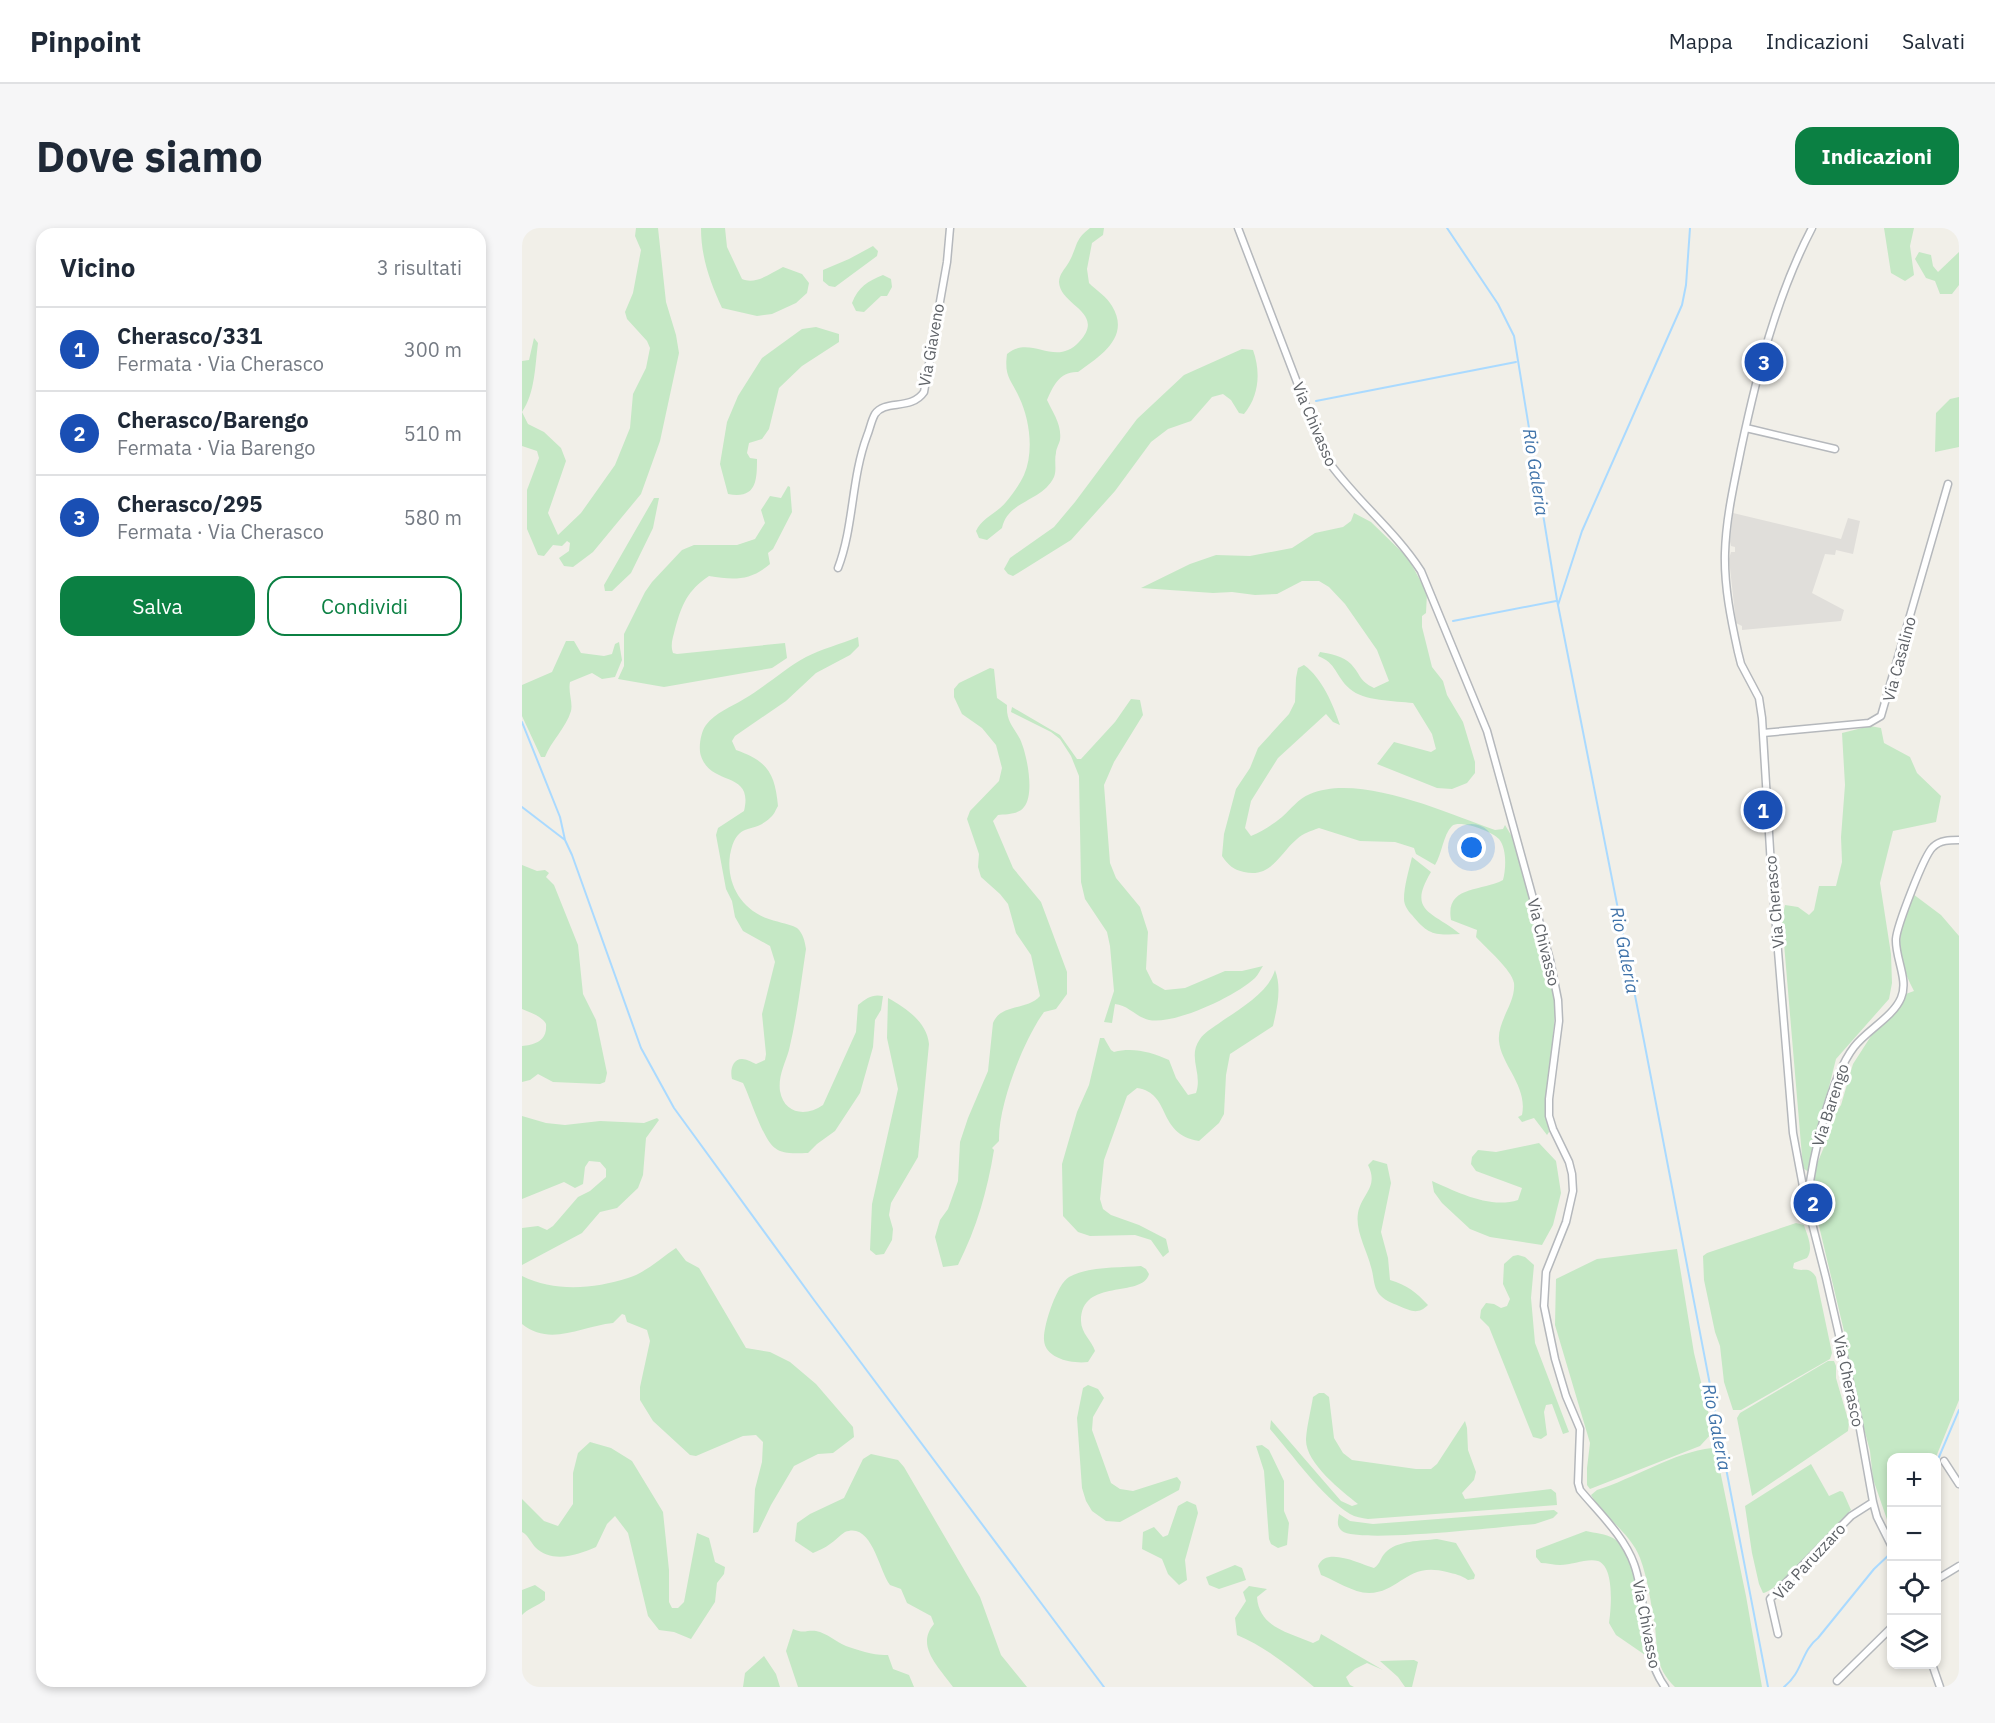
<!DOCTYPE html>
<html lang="it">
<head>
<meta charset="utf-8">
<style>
  :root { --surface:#fff; --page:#f6f6f7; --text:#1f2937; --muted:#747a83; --line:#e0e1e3; --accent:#0b8043 }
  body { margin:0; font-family:"IBM Plex Sans",sans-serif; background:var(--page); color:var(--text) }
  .controls { position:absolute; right:18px; bottom:18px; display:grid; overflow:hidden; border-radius:12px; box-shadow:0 3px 9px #0003 }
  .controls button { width:54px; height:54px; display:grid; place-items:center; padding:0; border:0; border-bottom:2px solid var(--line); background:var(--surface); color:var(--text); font:30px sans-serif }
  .you { position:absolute; left:950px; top:620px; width:21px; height:21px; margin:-15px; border:4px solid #fff; border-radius:50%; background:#1a73e8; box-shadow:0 0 0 9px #1a73e833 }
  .badge { display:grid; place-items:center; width:39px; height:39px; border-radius:50%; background:var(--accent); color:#fff; font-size:20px; font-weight:700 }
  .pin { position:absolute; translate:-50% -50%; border:3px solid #fff; box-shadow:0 2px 6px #0006 }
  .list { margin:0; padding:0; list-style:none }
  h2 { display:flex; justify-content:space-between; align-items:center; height:78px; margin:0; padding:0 24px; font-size:26px }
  h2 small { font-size:20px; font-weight:400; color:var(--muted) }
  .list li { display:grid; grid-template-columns:39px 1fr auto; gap:18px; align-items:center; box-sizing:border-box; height:84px; padding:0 24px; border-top:2px solid var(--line) }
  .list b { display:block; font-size:22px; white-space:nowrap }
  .list p { margin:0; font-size:20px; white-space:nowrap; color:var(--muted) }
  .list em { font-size:20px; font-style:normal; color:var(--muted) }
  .actions { display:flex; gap:12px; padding:18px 24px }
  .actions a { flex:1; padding:14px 0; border:2px solid var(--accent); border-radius:18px; text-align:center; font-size:21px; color:var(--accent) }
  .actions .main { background:var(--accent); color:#fff }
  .icon { flex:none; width:33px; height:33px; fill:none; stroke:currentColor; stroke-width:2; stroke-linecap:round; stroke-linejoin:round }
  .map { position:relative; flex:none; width:1437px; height:1459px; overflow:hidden; border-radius:18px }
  header { display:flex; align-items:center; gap:36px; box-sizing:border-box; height:84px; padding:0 30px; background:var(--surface); border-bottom:2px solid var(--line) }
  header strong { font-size:28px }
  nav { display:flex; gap:33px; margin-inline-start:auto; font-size:21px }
  .intro { display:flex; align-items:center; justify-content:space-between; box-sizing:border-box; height:144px; padding:0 36px }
  h1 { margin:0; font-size:42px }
  .button { padding:15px 27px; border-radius:18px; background:var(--accent); color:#fff; font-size:21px; font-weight:700 }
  main { display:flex; gap:36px; padding:0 36px }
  aside { flex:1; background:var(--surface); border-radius:18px; box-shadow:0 3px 9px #0003 }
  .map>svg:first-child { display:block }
  .industrial { fill:#e0deda }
  .green { fill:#c5e8c5 }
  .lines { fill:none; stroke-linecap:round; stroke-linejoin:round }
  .stream { stroke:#aadaff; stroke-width:2 }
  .street-casing { stroke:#b5b8bc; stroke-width:9 }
  .street { stroke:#fff; stroke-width:6 }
  .labels { text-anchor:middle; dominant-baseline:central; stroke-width:6; stroke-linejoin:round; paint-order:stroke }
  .street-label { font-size:16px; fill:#5f6368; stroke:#fff }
  .water-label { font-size:18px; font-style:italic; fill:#4174aa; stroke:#fff }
</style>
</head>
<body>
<header>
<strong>Pinpoint</strong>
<nav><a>Mappa</a><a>Indicazioni</a><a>Salvati</a></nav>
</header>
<div class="intro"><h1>Dove siamo</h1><a class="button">Indicazioni</a></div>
<main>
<aside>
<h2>Vicino<small>3 risultati</small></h2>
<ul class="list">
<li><span class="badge" style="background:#1a4fb4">1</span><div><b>Cherasco/331</b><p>Fermata · Via Cherasco</p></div><em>300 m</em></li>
<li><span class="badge" style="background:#1a4fb4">2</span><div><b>Cherasco/Barengo</b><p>Fermata · Via Barengo</p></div><em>510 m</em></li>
<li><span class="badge" style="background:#1a4fb4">3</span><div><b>Cherasco/295</b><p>Fermata · Via Cherasco</p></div><em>580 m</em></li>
</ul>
<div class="actions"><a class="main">Salva</a><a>Condividi</a></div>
</aside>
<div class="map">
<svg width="1437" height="1459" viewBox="0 0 1437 1459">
  <rect width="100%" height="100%" fill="#f1efe8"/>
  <path class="industrial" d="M1211 285 1319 311 1326 290 1338 293 1331 326 1314 322 1313 327 1303 326 1290 365 1322 382 1319 393 1220 402V398L1214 395 1207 331 1209 324H1213V319L1209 318 1208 314Z"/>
  <path class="green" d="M114 0H136L144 74 154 107 157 125 138 213 119 266 71 324 51 339 42 338 37 330 47 323 48 315 45 313 40 318 31 317 22 328 16 327 5 301V262L17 230 15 223 0 218V133L7 132 12 110 16 115C13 138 13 165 0 184L6 196 22 204 39 220 44 233 26 285 36 307 59 285 93 237 108 200 111 166 124 140 128 120 125 113 105 91 103 84 111 65 119 22 113 8Z
    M179 0H203L205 19 220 51C234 57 249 45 261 39L280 46 287 55 285 65 274 75 250 86 235 88 200 80C188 54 179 29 179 0Z
    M568 0H582L581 7 570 15 565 41 567 55C574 62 585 69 590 78 609 109 578 128 556 144 538 143 531 158 525 172 531 185 540 197 538 212 537 216 534 221 534 225 532 233 535 242 532 249 520 274 486 272 480 300L465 312 457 310 454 303C460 290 475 285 484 274 490 267 498 256 502 247 512 224 508 192 497 169 489 151 482 149 485 126 509 106 533 140 557 114 585 84 538 78 537 54 537 46 543 41 547 34 556 18 552 12 568 0Z
    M1362 0H1392L1388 18 1392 47 1383 53 1369 45Z
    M351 18 356 23 355 28 313 59 307 58 301 53V42L327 31Z
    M1397 24 1409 27 1411 38 1416 44 1437 24V57L1430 66H1418L1413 53 1404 50 1393 31Z
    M361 47 369 51 370 59 365 68H359L342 84 334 83 330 75C336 59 346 53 361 47Z
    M294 99 317 106V114L280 138 257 160 247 201 240 211 227 215 225 225 228 230 235 231C235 254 234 271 206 266L198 236 205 194 216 168 240 130 280 101Z
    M720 121 731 122C739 144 737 168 722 186L717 185 709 172 701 166 690 169 669 193 646 201 629 214 593 263 549 312 491 348 486 346 482 341 488 330 532 299 553 274 615 191 662 147Z
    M1437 169V219L1413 224 1414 185 1428 171Z
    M266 258 268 259 270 284 251 321 246 325 248 336C228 353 212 352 187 348 165 363 160 376 153 401 151 410 148 416 151 425L155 426 263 415 265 430 250 440 142 459 96 451 102 438V406L123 364 130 354 160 322 172 317H215L233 311 243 295 239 282 248 268 259 270Z
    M132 270H137L131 300 109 345 90 363H83L82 357Z
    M832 285 849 294 886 330 905 365 904 385 900 388V399L910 439 921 453 925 467 941 494 953 534V545L945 555 930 561 915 560 855 536 872 514 909 524 914 521 910 506 891 475C873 473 841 473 828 461 813 448 815 435 796 428L798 424C809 426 821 428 829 436 840 448 836 452 852 460L867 453 855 422 823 376 807 359 797 353H780L755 366 733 367 710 364 691 365 619 360 668 336 694 327 728 328 770 320 793 305 821 299 829 293Z
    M336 409 337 418 328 427 294 445 264 473 213 508 210 513 214 522C246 533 253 546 256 578 254 581 252 587 249 589 230 608 215 591 208 627 204 654 218 680 244 690 253 694 266 695 275 700 281 705 283 714 284 721 279 754 275 789 267 822 263 836 256 848 258 863 262 886 284 889 301 877L334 804 336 777C345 770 350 766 361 768L359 782 353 792 351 819 338 865 313 903 295 916 286 925C276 925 261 927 253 920 241 912 228 869 221 855L210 851C208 843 210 831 220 831 224 831 230 834 234 836L243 832 244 826 240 786 253 734 248 718 221 703 213 689 210 673 204 661 194 607 196 600 222 583C232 542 189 559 179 528 176 520 179 503 184 497 193 485 209 479 222 471 243 459 262 441 284 429 299 421 319 416 336 409Z
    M44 413H52L59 425 82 428 90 426 93 416 97 414 100 432 93 449 80 451 70 445 48 454C46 464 51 474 49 483 44 500 29 513 23 529H19L0 488V457L30 444Z
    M782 437C800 450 811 476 818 497L811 494 804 486 756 530 729 573 723 600 729 608C741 603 750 597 760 589 769 581 776 571 788 566 838 545 924 585 973 602L981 601 983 597 992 612 1031 754 1034 775 1024 886 1027 904 1025 907 1012 890 1000 894 996 889 1000 887C1006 858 979 837 977 813 975 793 994 775 992 755 990 742 964 720 954 709L955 702 929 692C923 657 959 664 981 652 984 641 985 621 977 611 971 604 938 591 930 598 921 607 920 626 913 637L894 626 892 620 873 614 838 613 797 600C789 603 781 605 775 611 757 626 750 650 722 644 712 642 706 637 700 628L702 606 714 561 728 540 736 520 767 486 773 474 774 450 776 440Z
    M468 440 472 441 475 470 485 477C484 493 491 498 498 511 505 526 513 566 502 579 496 587 484 586 476 587L471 593 491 640 519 674 545 744V766L534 781 522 784C501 813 476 878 477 913L470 920 472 922C465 964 455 999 436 1037L421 1039 413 1009 418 992 426 981 436 953 438 914 446 890 466 843 471 795C479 775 505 783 518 768L509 727 494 705 486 676 478 666 459 649 456 639 457 626 445 591 448 583 477 553 480 540 474 517 460 500 440 486 432 469V461L437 455Z
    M609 471 618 472 621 487 592 534 582 557 588 635 594 650 618 679 626 704 624 741 631 755 643 762 663 760 703 743H720L741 738C738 742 736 747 733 750 714 768 653 797 627 792 614 789 606 777 593 776L590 795 582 794 592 763 588 718 585 704 563 671 559 654 557 548 549 528 538 511 529 504 489 484 490 479 538 507 555 531H559L593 494Z
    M1348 498 1359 500 1362 515 1388 529 1395 545 1419 568 1414 594 1371 603 1358 655 1369 726 1370 755 1367 771 1314 831 1297 899 1288 945 1281 940 1260 692 1263 677 1276 679 1287 687 1292 682 1297 658H1314L1320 634 1319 609 1323 557 1320 505Z
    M890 629 909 644C885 684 910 683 938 706 913 707 907 708 890 687 886 683 882 677 882 671 882 658 887 642 890 629Z
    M0 637 15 643 23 642 27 645 24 649 32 657 56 717 61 766 74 792 85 845 83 854 78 856 31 854 16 846 8 852 0 854V818C11 817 23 814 24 801 24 796 25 796 21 792 16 787 7 784 0 781Z
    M1391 666 1419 687 1437 708V1172L1414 1229 1370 1230 1369 1303 1351 1251 1348 1223 1332 1163 1322 1103 1293 981 1290 948 1302 919 1309 891 1319 877 1331 836 1349 808 1373 783 1381 767 1392 763C1372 726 1375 704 1391 666Z
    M753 742C760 760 755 780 751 798L708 826 704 847 702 886 697 895 677 913C634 906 650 865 615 860L605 868 582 932 578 971 581 981 589 987 617 997 644 1011 647 1024 641 1029 629 1012 613 1007 568 1008 556 1004 541 988 540 936 555 884 567 857 578 810H582L589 822 592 824C611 819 629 824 647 832L654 850 666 867 674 865C681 845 665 829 678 811 682 805 690 800 696 796 715 782 746 766 753 742Z
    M366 770C384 780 405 794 407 816L396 929 369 975 367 987 371 1001 370 1012 362 1026 354 1027 348 1022 350 976 376 861 365 810Z
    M0 888 24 895 43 897 78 893 122 895 135 890 137 892 124 910 121 947 116 960 95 980 78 984 60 1005 0 1037V1000L16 998 25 1002 31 998 56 969 68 963 84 949V941L78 934 67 933 63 939 61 956 53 960 42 954 0 971Z
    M1017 915 1034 933 1039 965 1031 997 1020 1017 968 1009 948 1001 920 975 912 964 910 953C935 964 968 981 996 972L1000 960 954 943 949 936 950 929 956 922 974 924Z
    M851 932 865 936 869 955 859 1004 866 1030 868 1052C885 1057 894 1064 906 1077 896 1087 889 1083 877 1078 870 1075 862 1072 857 1066 851 1058 852 1048 849 1039 845 1022 833 1003 836 985 840 965 857 959 846 937Z
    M1274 995 1282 997C1285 1007 1292 1020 1285 1030L1272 1035 1271 1040C1280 1045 1287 1037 1294 1049L1310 1125 1308 1131 1219 1182H1211L1202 1154 1198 1118 1193 1104 1182 1052 1181 1028 1185 1025Z
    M154 1020 164 1033 177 1040 224 1120 248 1124 268 1134 294 1156 331 1199 332 1209 311 1225 296 1226 272 1238 249 1277 236 1304 231 1305 233 1261 240 1234 241 1214 234 1207 221 1208 174 1228 168 1227 131 1193 118 1172V1159L128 1113 125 1102 105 1094 103 1087 100 1086 91 1095C60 1098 28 1119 0 1096V1048C32 1064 72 1061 106 1050 123 1045 139 1030 154 1020Z
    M1155 1021 1172 1125 1191 1204 1178 1218 1068 1261 1065 1257V1240L1068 1215 1033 1097 1034 1051 1075 1031Z
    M996 1027 1003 1029 1012 1037 1009 1070 1013 1115 1047 1204 1041 1206 1030 1176 1024 1177 1022 1184 1025 1207 1019 1211 1011 1209 967 1099 958 1090 959 1082 964 1075 972 1076 979 1080 985 1078 988 1071 981 1056 982 1036 991 1028Z
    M619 1038 624 1041 627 1046C620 1071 559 1049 559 1093 559 1105 570 1113 573 1123L566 1134C551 1136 523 1131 522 1112 521 1098 535 1056 547 1049 567 1038 597 1040 619 1038Z
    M1306 1133H1312L1314 1138V1150L1327 1195 1326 1203 1230 1268 1215 1190 1218 1185Z
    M566 1157 576 1161 582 1170 571 1189 570 1202 589 1255 598 1261 611 1263 655 1249 659 1254 657 1262 598 1294 584 1293 570 1283 564 1273 560 1260 555 1190 561 1160Z
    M797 1165H802L807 1169 812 1210 821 1225 830 1232 894 1241H909L915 1236 943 1193 945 1200 946 1222 954 1244 952 1252 940 1265 943 1271 1029 1261 1034 1265 1035 1277 846 1291C840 1290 833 1289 828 1286 800 1269 770 1226 748 1201L749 1192 819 1273 830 1278 836 1276C820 1263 783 1235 784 1211 785 1197 789 1182 791 1169Z
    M68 1214 89 1220 110 1233 141 1284 147 1342V1374L150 1380H156L162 1374 175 1305 187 1310 193 1334 203 1339 202 1346 195 1355 193 1374 169 1411 152 1404 137 1402 126 1388 106 1305 93 1288 85 1296 74 1319C56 1327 30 1336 13 1319 8 1313 6 1307 0 1304V1271L22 1293 36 1298 51 1276V1245L56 1225Z
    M740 1217 747 1222 762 1253V1283L767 1295 765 1317 756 1320 749 1316 747 1311 742 1243 734 1218Z
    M1190 1220 1194 1223 1224 1368 1240 1459H1153C1132 1438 1136 1423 1133 1399 1129 1376 1126 1351 1118 1330 1108 1304 1082 1290 1069 1267L1075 1262C1111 1251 1152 1224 1190 1220Z
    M349 1226 376 1232 382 1239 458 1369 479 1427 505 1459H431C417 1439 393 1418 412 1396L409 1388 385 1375 379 1361 368 1357C357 1343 350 1293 323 1304 318 1307 313 1313 308 1316 303 1320 297 1322 291 1325L273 1313 275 1295 288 1286 322 1270 341 1231Z
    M1289 1236 1307 1268 1318 1263 1321 1264 1329 1282C1314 1297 1258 1362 1241 1365L1237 1356 1230 1325 1223 1278Z
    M665 1273 674 1277 676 1285 663 1332 665 1352 657 1357 646 1346 640 1331 620 1321 621 1304 632 1299 641 1309 646 1307 656 1278Z
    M1032 1282 1036 1285 1031 1290 1013 1296C984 1298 837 1316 820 1303 814 1298 816 1293 817 1286L828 1293 851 1296Z
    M1064 1303C1073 1305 1084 1306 1091 1310 1123 1331 1122 1395 1126 1429L1094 1407 1087 1395C1089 1382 1093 1339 1076 1333 1065 1330 1050 1337 1038 1337 1032 1337 1025 1335 1019 1335L1014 1329V1322Z
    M915 1311 934 1315 953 1347 952 1351 946 1352C939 1347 933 1346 925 1344 885 1333 879 1364 847 1365 831 1365 813 1352 799 1347L796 1338C804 1318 838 1336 852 1340 859 1335 858 1330 863 1325 875 1312 899 1313 915 1311Z
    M713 1337 720 1340 724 1352 697 1361 687 1357 684 1349Z
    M13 1357 23 1364V1372C16 1378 5 1381 0 1387V1362Z
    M727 1358 745 1361 735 1369C737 1400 767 1404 791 1415L797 1412 799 1406 861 1442 845 1435 833 1441 824 1449 828 1457 832 1459H792C770 1440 742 1418 715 1407L713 1390 724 1373 721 1364Z
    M271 1401C282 1406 284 1402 294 1403 305 1405 314 1414 324 1418 336 1422 353 1428 366 1427L371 1441 387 1447 392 1459H276L264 1423Z
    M242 1428 254 1446 258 1459H221L223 1445Z
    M892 1432 896 1434 890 1459H883L876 1449 858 1433Z"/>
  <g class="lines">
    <path class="stream" d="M925 0 976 76 992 108 1035 372 1122 813 1246 1459
      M794 173 994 134
      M1036 377 1060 303 1160 77 1164 57 1168 0
      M931 393 1034 373
      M0 494 38 589 43 612
      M0 579 43 612 50 627 119 820 152 880 292 1072 582 1459
      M1414 1236 1437 1182
      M1262 1459C1281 1444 1279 1423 1296 1410L1352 1341 1370 1324"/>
    <g class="street-casing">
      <path id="street" d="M716 0 804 230C832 271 872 301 899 343L965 503 1028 732 1036 772 1037 793 1027 871V888L1031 901 1047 934 1050 946 1051 963 1044 994 1024 1044 1022 1078 1033 1131 1044 1168 1058 1201 1056 1255 1058 1262C1077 1285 1102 1308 1112 1336 1126 1374 1119 1427 1143 1459
        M1290 0C1254 69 1235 146 1219 221 1212 256 1204 290 1203 325 1202 358 1209 392 1216 424L1219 436 1237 470 1240 490 1249 638 1271 905 1282 964 1304 1050 1336 1190 1351 1274 1355 1289 1370 1319
        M1224 200 1313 221
        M316 340C332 298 329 251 345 208 348 201 349 193 353 186 363 171 389 183 402 164L425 34 428 0
        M1241 505 1347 495 1359 488 1426 256
        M1286 970C1290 931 1308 850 1332 819 1345 802 1371 789 1379 770 1387 752 1373 730 1374 711 1375 698 1402 627 1411 619 1418 612 1428 612 1437 612
        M1422 1233 1437 1256
        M1414 1352 1437 1338
        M1256 1406 1248 1371 1329 1288 1351 1274
        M1410 1436 1418 1459
        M1315 1453 1370 1399"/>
    </g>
    <use href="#street" class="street"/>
  </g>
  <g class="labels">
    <g class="street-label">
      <text transform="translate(409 117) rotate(-80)">Via Giaveno</text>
      <text transform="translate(793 196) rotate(67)">Via Chivasso</text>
      <text transform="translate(1377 431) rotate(-75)">Via Casalino</text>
      <text transform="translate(1252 674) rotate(-95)">Via Cherasco</text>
      <text transform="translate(1022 714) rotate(76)">Via Chivasso</text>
      <text transform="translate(1308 877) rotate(-72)">Via Barengo</text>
      <text transform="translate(1327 1153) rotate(78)">Via Cherasco</text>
      <text transform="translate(1287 1333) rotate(-47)">Via Paruzzaro</text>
      <text transform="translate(1125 1396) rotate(79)">Via Chivasso</text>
    </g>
    <g class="water-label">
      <text transform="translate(1014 244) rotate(81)">Rio Galeria</text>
      <text transform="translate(1103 722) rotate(79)">Rio Galeria</text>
      <text transform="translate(1195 1199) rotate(79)">Rio Galeria</text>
    </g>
  </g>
</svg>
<div class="controls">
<button>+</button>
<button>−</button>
<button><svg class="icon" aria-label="locate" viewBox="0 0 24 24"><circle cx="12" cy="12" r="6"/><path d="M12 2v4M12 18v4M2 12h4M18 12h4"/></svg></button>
<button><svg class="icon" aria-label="layers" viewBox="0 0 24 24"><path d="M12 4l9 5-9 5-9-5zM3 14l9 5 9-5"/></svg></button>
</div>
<div class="you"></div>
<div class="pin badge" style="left:1241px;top:582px;background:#1a4fb4">1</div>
<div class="pin badge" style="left:1291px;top:975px;background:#1a4fb4">2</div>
<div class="pin badge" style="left:1242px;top:134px;background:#1a4fb4">3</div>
</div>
</main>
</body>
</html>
